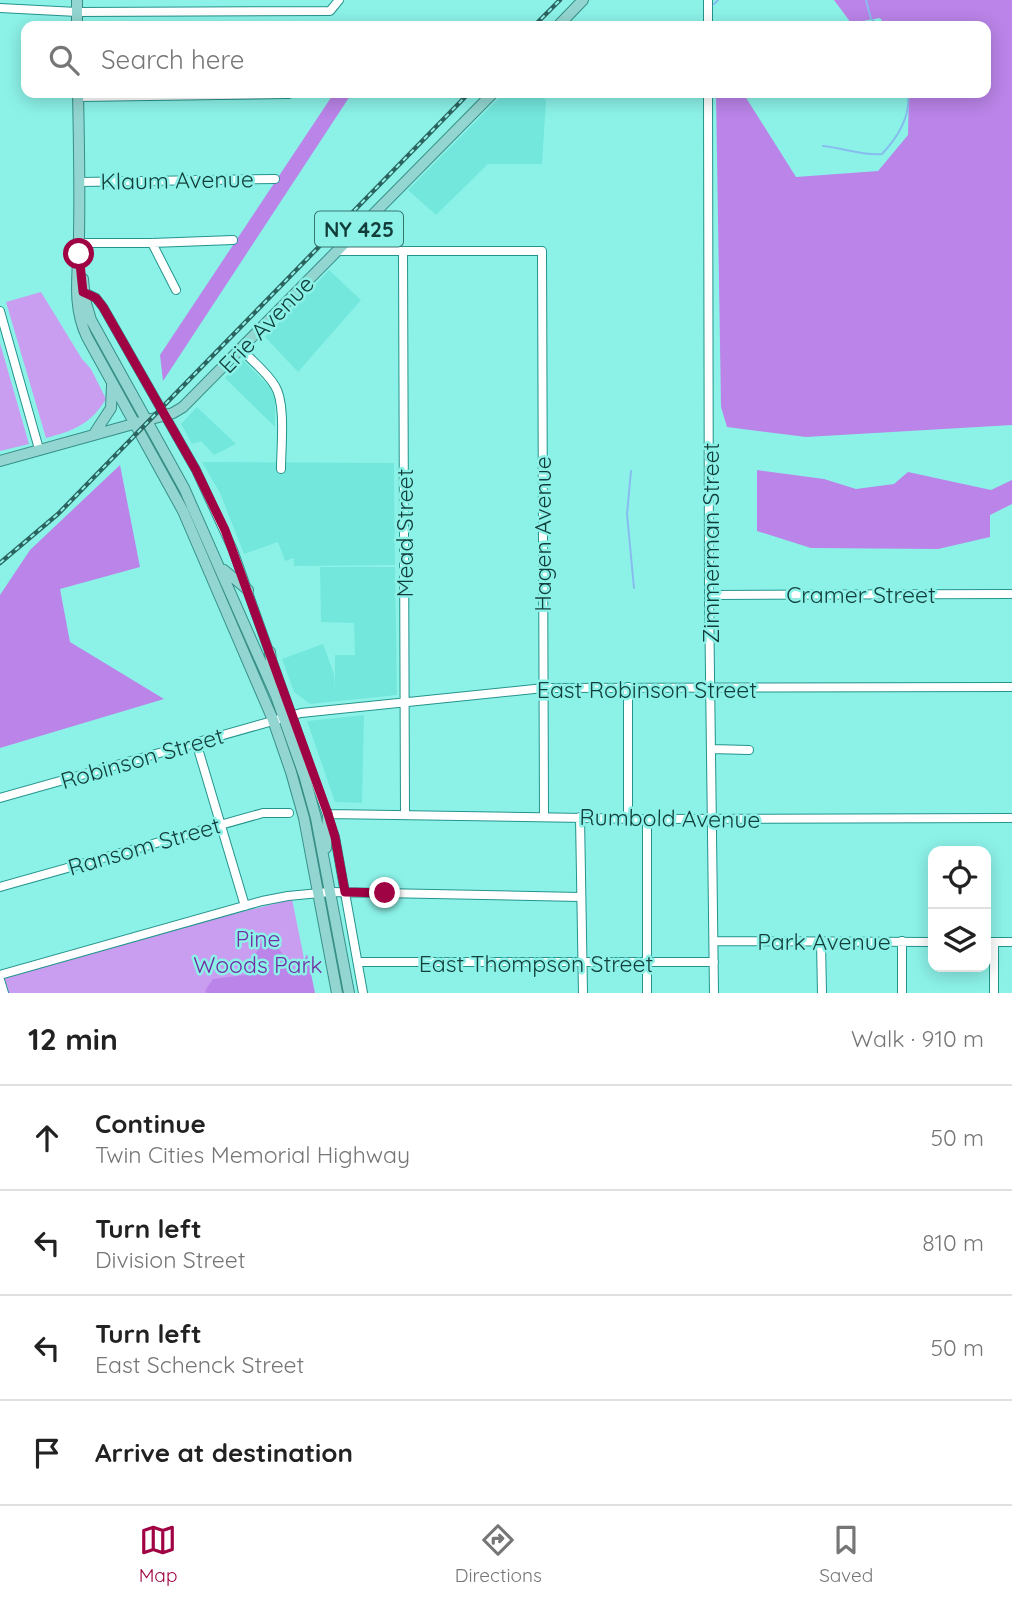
<!DOCTYPE html>
<html lang="en">
<head>
<meta charset="utf-8">
<style>
  :root { --surface:#fff; --page:#f6f6f6; --text:#222; --muted:#767676; --line:#e0e0e0; --accent:#a00343 }
  body { margin:0; font-family:Quicksand,sans-serif; background:var(--page); color:var(--text) }
  .controls { position:absolute; right:21px; bottom:21px; display:grid; overflow:hidden; border-radius:14px; box-shadow:0 4px 18px #0003 }
  .controls button { width:63px; height:63px; display:grid; place-items:center; padding:0; border:0; border-bottom:2px solid var(--line); background:var(--surface); color:var(--text); font:35px sans-serif }
  .stop { position:absolute; width:21px; height:21px; margin:-16px; border:5px solid #a00343; border-radius:50%; background:#fff }
  .stop.end { background:#a00343; border-color:#fff; box-shadow:0 2px 7px #0008 }
  .list { margin:0; padding:0; list-style:none }
  h2 { display:flex; justify-content:space-between; align-items:center; height:91px; margin:0; padding:0 28px; font-size:30px }
  h2 small { font-size:23px; font-weight:400; color:var(--muted) }
  .list li { display:grid; grid-template-columns:46px 1fr auto; gap:21px; align-items:center; box-sizing:border-box; height:105px; padding:0 28px; border-top:2px solid var(--line) }
  .list b { display:block; font-size:26px; white-space:nowrap }
  .list p { margin:0; font-size:23px; white-space:nowrap; color:var(--muted) }
  .list em { font-size:23px; font-style:normal; color:var(--muted) }
  .icon { flex:none; width:38px; height:38px; fill:none; stroke:currentColor; stroke-width:2; stroke-linecap:round; stroke-linejoin:round }
  .map { position:relative; flex:none; width:1012px; height:993px; overflow:hidden }
  .search { position:absolute; background:var(--surface); box-shadow:0 4px 18px #0003; left:21px; right:21px; top:21px; height:77px; display:flex; align-items:center; gap:18px; box-sizing:border-box; padding:0 24px; border-radius:14px; color:var(--muted); font-size:26px }
  .sheet { height:511px; background:var(--surface) }
  nav { display:flex; justify-content:space-around; align-items:center; box-sizing:border-box; height:98px; border-top:2px solid var(--line); background:var(--surface); font-size:19px; color:var(--muted) }
  nav a { display:grid; justify-items:center; gap:4px }
  nav .on { color:var(--accent) }
  .map>svg:first-child { display:block }
  .built { fill:#74e7dd }
  .green { fill:#c99ef1 }
  .forest { fill:#ba84e8 }
  .lines { fill:none; stroke-linecap:round; stroke-linejoin:round }
  .stream { stroke:#87bcee; stroke-width:2 }
  .minor-casing { stroke:#24948c; stroke-width:10 }
  .major-casing { stroke:#378f88; stroke-width:12 }
  .minor { stroke:#fff; stroke-width:8 }
  .major { stroke:#93d6d1; stroke-width:10 }
  .rail-casing { stroke:#2b645f; stroke-width:4.5 }
  .rail { stroke:#8cf2e8; stroke-width:2; stroke-dasharray:5; stroke-linecap:butt }
  .route { stroke:#a00343; stroke-width:9 }
  .labels { text-anchor:middle; dominant-baseline:central; stroke-width:5; stroke-linejoin:round; paint-order:stroke }
  .shield { fill:#8cf2e8; stroke:#36746e; stroke-width:2 }
  .shield-label { font-size:21px; font-weight:bold; fill:#113e3a }
  .street-label { font-size:23px; fill:#113e3a; stroke:#8cf2e8 }
  .park-label { font-size:23px; fill:#732ea3; stroke:#8cf2e8 }
</style>
</head>
<body>
<div class="map">
<svg width="1012" height="993" viewBox="0 0 1012 993">
  <rect width="100%" height="100%" fill="#8cf2e8"/>
  <path class="built" d="M504 93H540L546 101 542 164H488L436 215 408 190Z
    M329 270 361 300 298 372 265 337Z
    M243 360 269 386 275 399V427L225 378Z
    M197 407 236 444 214 455 201 441 192 444 181 424Z
    M202 462 394 463 395 565 294 566V558L285 561 278 542 244 554 220 493Z
    M320 567H395L397 695 310 704 294 692 282 659 323 644 334 674 335 690V655H355L354 623 321 622Z
    M364 715 362 803 335 802 307 721Z"/>
  <path class="green" d="M41 292 82 359 91 369 106 399C91 424 73 431 46 438L6 302Z
    M0 343 29 444 0 451Z
    M292 899 311 993H4L0 975Z"/>
  <path class="forest" d="M834 0H1012V425L806 437 727 427 721 407 716 93H743L796 177 878 171 908 135 909 93H986V26H886L880 18 851 23Z
    M334 93H352L163 381 160 355Z
    M120 465 140 567 60 589 70 642 164 699 0 748V595L30 550Z
    M757 470 824 479 856 489 894 484 908 472 991 490 1012 480V504L990 515V537L938 549 811 548 757 531Z
    M266 933 298 973 307 954 315 993H207L205 991 213 979 245 975Z"/>
  <g class="lines">
    <path class="stream" d="M866 0 871 19 881 26
      M714 4 718 0
      M823 146C843 148 863 156 882 154 898 137 911 117 908 93
      M631 471 627 514 634 588"/>
    <g class="minor-casing">
      <path id="minor" d="M708 0V26
        M0 8 77 12 330 11 339 0
        M708 93 709 595 714 993
        M78 97 289 94
        M80 182 275 179
        M79 243H152L233 240
        M152 243 176 290
        M338 251H542L544 816
        M403 251 405 815
        M84 292 96 298 103 307 196 470 233 550 335 837 363 993
        M0 311 39 449
        M241 349C252 361 267 372 275 386 286 403 281 447 281 469
        M709 595 1012 594
        M628 687V818
        M196 742 245 906
        M711 749 749 750
        M0 798 301 713 544 688 1012 687
        M328 814 647 819 1012 818
        M580 817 583 993
        M647 819V993
        M0 887 263 813H289
        M714 941 933 942
        M902 941V993
        M821 942 822 993
        M986 942H1012
        M994 942V993
        M358 962H714
        M0 975 262 901 288 896 330 892 580 897
        M0 980 4 993"/>
    </g>
    <g class="major-casing">
      <path id="major" d="M77 0V26
        M558 26 583 0
        M78 93C79 140 80 188 79 235 79 271 71 304 87 337L183 511 273 720 291 772 304 818 337 993
        M83 279 85 300 91 320 184 488 276 696 304 775 316 818 349 993
        M94 434 111 408 112 385
        M0 461 173 413 183 407 493 93
        M224 570 248 590
        M270 652 273 678
        M326 848 328 814"/>
    </g>
    <use href="#minor" class="minor"/>
    <use href="#major" class="major"/>
    <g class="rail-casing">
      <path id="rail" d="M534 26 560 0
        M0 563 58 514 469 93"/>
    </g>
    <use href="#rail" class="rail"/>
  </g>
  <g class="lines">
    <path class="route" d="M79 254 83 292 96 298 103 307 196 470 225 530 328 814 335 837 345 892 385 893"/>
  </g>
  <g class="labels">
    <rect class="shield" x="315" y="211.5" width="88" height="35" rx="5"/>
    <g class="shield-label">
      <text x="359" y="229">NY 425</text>
    </g>
    <g class="street-label">
      <text transform="translate(177 180) rotate(-1)">Klaum Avenue</text>
      <text transform="translate(266 324) rotate(-46)">Erie Avenue</text>
      <text transform="translate(404 533) rotate(-90)">Mead Street</text>
      <text transform="translate(542 534) rotate(-90)">Hagen Avenue</text>
      <text transform="translate(710 543) rotate(-90)">Zimmerman Street</text>
      <text x="861" y="594">Cramer Street</text>
      <text x="647" y="689">East Robinson Street</text>
      <text transform="translate(142 758) rotate(-16)">Robinson Street</text>
      <text transform="translate(670 818) rotate(1)">Rumbold Avenue</text>
      <text transform="translate(144 846) rotate(-16)">Ransom Street</text>
      <text x="824" y="941">Park Avenue</text>
      <text x="536" y="963">East Thompson Street</text>
    </g>
    <g class="park-label">
      <text x="258" y="938">Pine<tspan x="258" dy="26">Woods Park</tspan></text>
    </g>
  </g>
</svg>
<div class="controls">
<button><svg class="icon" aria-label="locate" viewBox="0 0 24 24"><circle cx="12" cy="12" r="6"/><path d="M12 2v4M12 18v4M2 12h4M18 12h4"/></svg></button>
<button><svg class="icon" aria-label="layers" viewBox="0 0 24 24"><path d="M12 4l9 5-9 5-9-5zM3 14l9 5 9-5"/></svg></button>
</div>
<div class="stop" style="left:79px;top:254px"></div>
<div class="stop end" style="left:385px;top:893px"></div>
<div class="search"><svg class="icon" aria-label="search" viewBox="0 0 24 24"><circle cx="10" cy="10" r="6"/><path d="M15 15l6 6"/></svg>Search here</div>
</div>
<section class="sheet">
<h2>12 min<small>Walk · 910 m</small></h2>
<ul class="list">
<li><svg class="icon" aria-label="ahead" viewBox="0 0 24 24"><path d="M12 20V5M6 11l6-6 6 6"/></svg><div><b>Continue</b><p>Twin Cities Memorial Highway</p></div><em>50 m</em></li>
<li><svg class="icon" aria-label="left" viewBox="0 0 24 24"><path d="M17 20v-9H6M10 6l-5 5 5 5"/></svg><div><b>Turn left</b><p>Division Street</p></div><em>810 m</em></li>
<li><svg class="icon" aria-label="left" viewBox="0 0 24 24"><path d="M17 20v-9H6M10 6l-5 5 5 5"/></svg><div><b>Turn left</b><p>East Schenck Street</p></div><em>50 m</em></li>
<li><svg class="icon" aria-label="arrive" viewBox="0 0 24 24"><path d="M6 21V4h12l-3 4 3 4H6"/></svg><div><b>Arrive at destination</b></div></li>
</ul>
</section>
<nav>
<a class="on"><svg class="icon" aria-label="map" viewBox="0 0 24 24"><path d="M3 6l6-2 6 2 6-2v14l-6 2-6-2-6 2zM9 4v14M15 6v14"/></svg>Map</a>
<a><svg class="icon" aria-label="directions" viewBox="0 0 24 24"><path d="M12 3l9 9-9 9-9-9zM9 14v-3h6M13 9l2 2-2 2"/></svg>Directions</a>
<a><svg class="icon" aria-label="saved" viewBox="0 0 24 24"><path d="M7 4h10v16l-5-4-5 4z"/></svg>Saved</a>
</nav>
</body>
</html>
